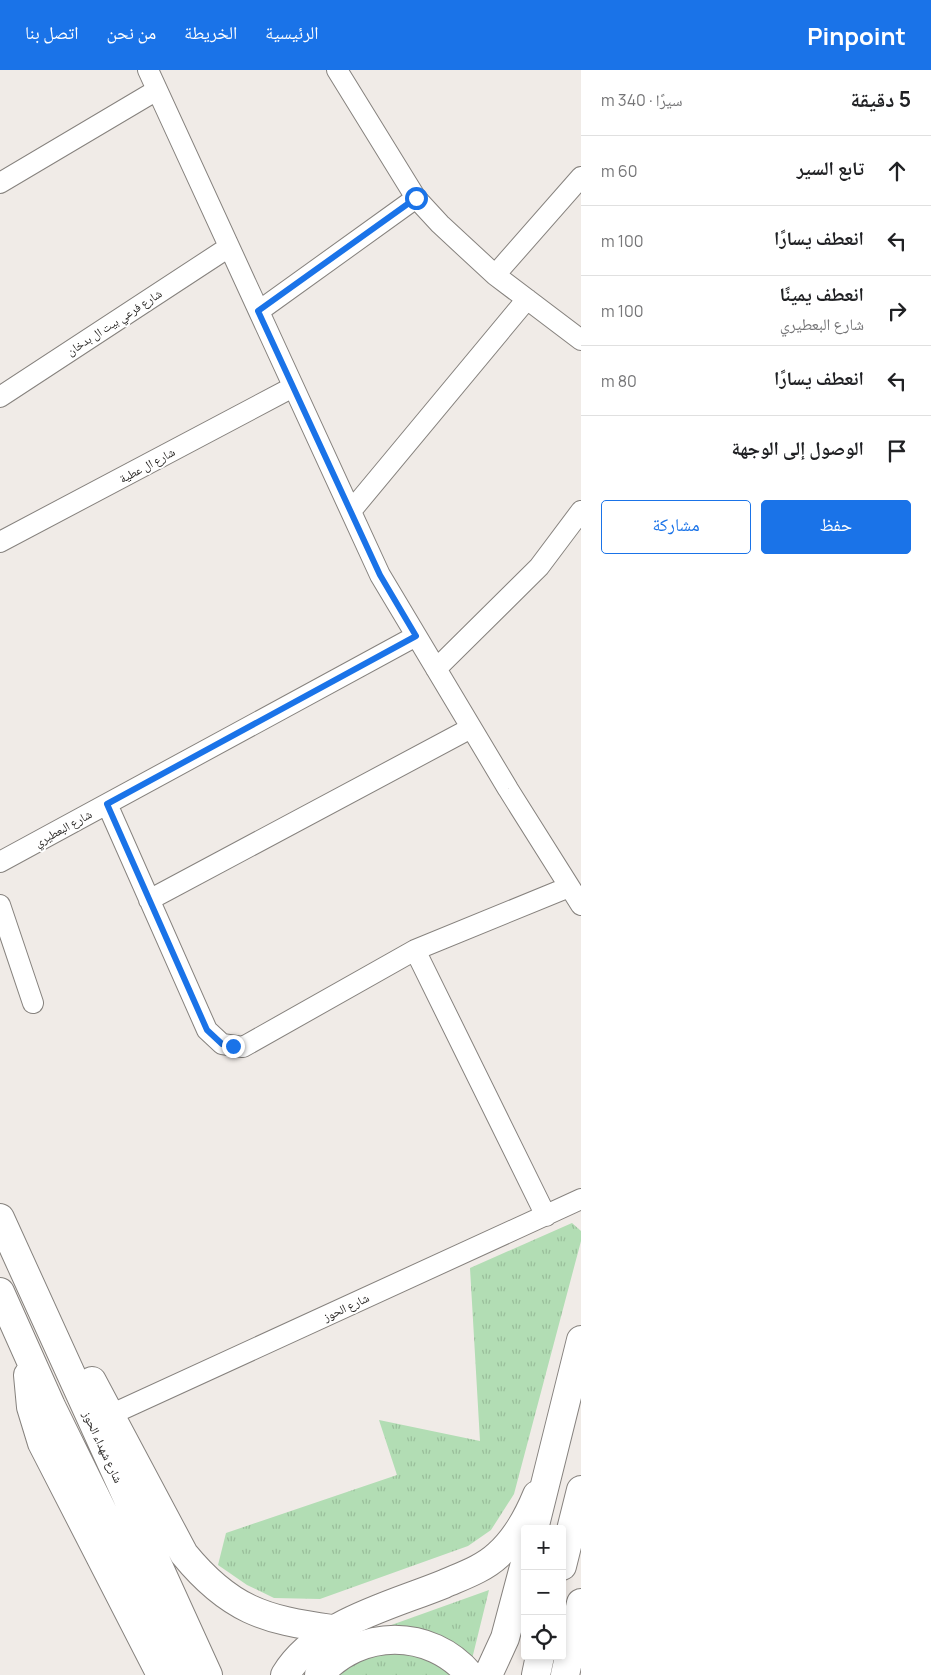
<!DOCTYPE html>
<html lang="ar">
<head>
<meta charset="utf-8">
<style>
  :root { --surface:#fff; --page:#f2f2f2; --text:#202124; --muted:#757577; --line:#e0e0e0; --accent:#1a73e8 }
  body { margin:0; font-family:Manrope,"Noto Naskh Arabic",sans-serif; background:var(--page); color:var(--text); direction:rtl }
  .controls { position:absolute; right:15px; bottom:15px; display:grid; overflow:hidden; border-radius:5px; box-shadow:0 2px 8px #0003 }
  .controls button { width:45px; height:45px; display:grid; place-items:center; padding:0; border:0; border-bottom:1px solid var(--line); background:var(--surface); color:var(--text); font:25px sans-serif }
  .stop { position:absolute; width:15px; height:15px; margin:-11px; border:4px solid #1a73e8; border-radius:50%; background:#fff }
  .stop.end { background:#1a73e8; border-color:#fff; box-shadow:0 1px 5px #0008 }
  .list { margin:0; padding:0; list-style:none }
  h2 { display:flex; justify-content:space-between; align-items:center; height:65px; margin:0; padding:0 20px; font-size:21px }
  h2 small { font-size:16px; font-weight:400; color:var(--muted) }
  .list li { display:grid; grid-template-columns:32px 1fr auto; gap:15px; align-items:center; box-sizing:border-box; height:70px; padding:0 20px; border-top:1px solid var(--line) }
  .list b { display:block; font-size:19px; white-space:nowrap }
  .list p { margin:0; font-size:16px; white-space:nowrap; color:var(--muted) }
  .list em { font-size:16px; font-style:normal; color:var(--muted) }
  .actions { display:flex; gap:10px; padding:15px 20px }
  .actions a { flex:1; padding:11px 0; border:1px solid var(--accent); border-radius:5px; text-align:center; font-size:18px; color:var(--accent) }
  .actions .main { background:var(--accent); color:#fff }
  .icon { flex:none; width:28px; height:28px; fill:none; stroke:currentColor; stroke-width:2; stroke-linecap:round; stroke-linejoin:round }
  .map { position:relative; flex:none; width:581px; height:1605px; overflow:hidden; direction:ltr }
  header { display:flex; align-items:center; gap:30px; box-sizing:border-box; height:70px; padding:0 25px; background:var(--accent); color:#fff }
  header strong { font-size:24px }
  nav { display:flex; gap:28px; margin-inline-start:auto; font-size:18px }
  main { display:flex }
  aside { flex:1; background:var(--surface) }
  .map>svg:first-child { display:block }
  .grass { fill:url(#grass-tufts) }
  .lines { fill:none; stroke-linecap:round; stroke-linejoin:round }
  .minor-casing { stroke:#86827e; stroke-width:22 }
  .secondary-casing { stroke:#86827e; stroke-width:30 }
  .primary-casing { stroke:#86827e; stroke-width:30 }
  .minor { stroke:#fff; stroke-width:20 }
  .secondary { stroke:#fff; stroke-width:28 }
  .primary { stroke:#fff; stroke-width:28 }
  .route { stroke:#1a73e8; stroke-width:6 }
  .labels { text-anchor:middle; dominant-baseline:central; stroke-width:4; stroke-linejoin:round; paint-order:stroke }
  .street-label { font-size:12px; fill:#201e1c; stroke:#fff }
</style>
</head>
<body>
<header>
<strong>Pinpoint</strong>
<nav><a>الرئيسية</a><a>الخريطة</a><a>من نحن</a><a>اتصل بنا</a></nav>
</header>
<main>
<aside>
<h2>5 دقيقة<small>سيرًا · 340 m</small></h2>
<ul class="list">
<li><svg class="icon" aria-label="ahead" viewBox="0 0 24 24"><path d="M12 20V5M6 11l6-6 6 6"/></svg><div><b>تابع السير</b></div><em>60 m</em></li>
<li><svg class="icon" aria-label="left" viewBox="0 0 24 24"><path d="M17 20v-9H6M10 6l-5 5 5 5"/></svg><div><b>انعطف يسارًا</b></div><em>100 m</em></li>
<li><svg class="icon" aria-label="right" viewBox="0 0 24 24"><path d="M7 20v-9h11M14 6l5 5-5 5"/></svg><div><b>انعطف يمينًا</b><p>شارع البعطيري</p></div><em>100 m</em></li>
<li><svg class="icon" aria-label="left" viewBox="0 0 24 24"><path d="M17 20v-9H6M10 6l-5 5 5 5"/></svg><div><b>انعطف يسارًا</b></div><em>80 m</em></li>
<li><svg class="icon" aria-label="arrive" viewBox="0 0 24 24"><path d="M6 21V4h12l-3 4 3 4H6"/></svg><div><b>الوصول إلى الوجهة</b></div></li>
</ul>
<div class="actions"><a class="main">حفظ</a><a>مشاركة</a></div>
</aside>
<div class="map">
<svg width="581" height="1605" viewBox="0 0 581 1605">
  <defs>
    <pattern id="grass-tufts" width="24" height="20" patternUnits="userSpaceOnUse" patternTransform="scale(1.25)"><rect width="24" height="20" fill="#b2ddb4"/><path d="M3 7l-1-3M5 7V3M7 7l1-3M15 17l-1-3M17 17v-4M19 17l1-3" fill="none" stroke="#99bd9a"/></pattern>
  </defs>
  <rect width="100%" height="100%" fill="#f0ebe7"/>
  <path class="grass" d="M572 1153 581 1161V1171L514 1424 491 1460 468 1476 320 1529 274 1528 247 1515 218 1495 226 1463 397 1405 379 1350 480 1371 470 1198Z
    M489 1520 472 1589 461 1605H331L369 1563Z"/>
  <g class="lines">
    <g class="minor-casing">
      <path id="minor" d="M148 0 380 505 508 719 581 835
        M337 0 416 128 440 154 495 205 581 270
        M0 113 157 20
        M495 205 581 107
        M259 241 416 128
        M0 327 229 177
        M351 441 527 229
        M0 472 293 317
        M436 599 539 497 581 441
        M107 734 207 960 222 974 243 977 415 880 569 817
        M0 792 416 566
        M149 830 471 658
        M0 835 33 933
        M415 880 546 1146
        M110 1345 581 1129"/>
    </g>
    <g class="secondary-casing">
      <path id="secondary" d="M0 1148 208 1605
        M0 1222 51 1336 183 1605
        M28 1305 31 1337 42 1373 161 1605
        M92 1311 184 1484C229 1539 264 1550 332 1559
        M285 1605C317 1553 390 1536 444 1514 462 1506 483 1499 498 1485 516 1469 528 1447 537 1425"/>
    </g>
    <g class="primary-casing">
      <path id="primary" d="M534 1459 581 1270
        M562 1496 581 1420
        M319 1605C360 1558 430 1558 470 1605
        M488 1605 505 1568 525 1493
        M536 1605 540 1586
        M565 1605 581 1533"/>
    </g>
    <use href="#minor" class="minor"/>
    <use href="#secondary" class="secondary"/>
    <use href="#primary" class="primary"/>
  </g>
  <g class="lines">
    <path class="route" d="M233 976 222 974 207 960 107 734 416 566 380 505 258 241 416 128"/>
  </g>
  <g class="labels">
    <g class="street-label">
      <text transform="translate(114 252) rotate(-33)">شارع فرعي بيت ال بدخان</text>
      <text transform="translate(147 395) rotate(-28)">شارع ال عطية</text>
      <text transform="translate(63 758) rotate(-29)">شارع البعطيري</text>
      <text transform="translate(346 1237) rotate(-25)">شارع الحوز</text>
      <text transform="translate(103 1377) rotate(65)">شارع شهداء الحوز</text>
    </g>
  </g>
</svg>
<div class="controls">
<button>+</button>
<button>−</button>
<button><svg class="icon" aria-label="locate" viewBox="0 0 24 24"><circle cx="12" cy="12" r="6"/><path d="M12 2v4M12 18v4M2 12h4M18 12h4"/></svg></button>
</div>
<div class="stop" style="left:416px;top:128px"></div>
<div class="stop end" style="left:233px;top:976px"></div>
</div>
</main>
</body>
</html>
